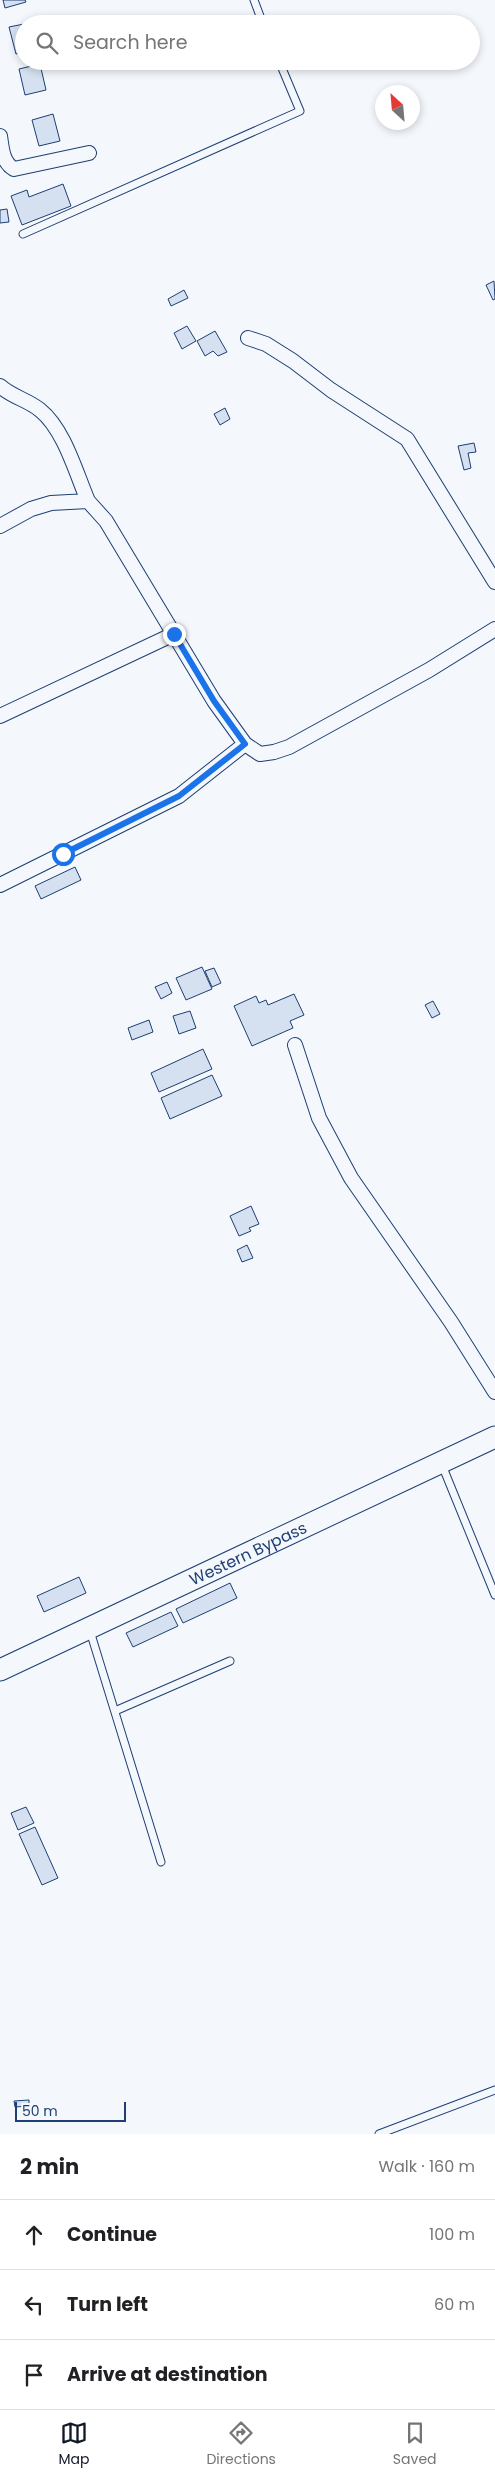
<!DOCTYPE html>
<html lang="en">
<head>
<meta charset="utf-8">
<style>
  :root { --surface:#fff; --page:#f6f6f6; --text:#202124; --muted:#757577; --line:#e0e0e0; --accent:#111827 }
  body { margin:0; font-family:Poppins,sans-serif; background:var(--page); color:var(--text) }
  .compass { position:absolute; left:375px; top:85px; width:45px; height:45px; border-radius:50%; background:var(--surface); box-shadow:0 2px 8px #0003; rotate:334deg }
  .scale { position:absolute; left:15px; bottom:12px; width:111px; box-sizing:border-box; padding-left:5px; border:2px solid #1d3f73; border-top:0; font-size:14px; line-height:18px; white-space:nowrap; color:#1d3f73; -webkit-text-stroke:4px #f4f7fb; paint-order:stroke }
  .stop { position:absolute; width:15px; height:15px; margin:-11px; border:4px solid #1a73e8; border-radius:50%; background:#fff }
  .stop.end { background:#1a73e8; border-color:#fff; box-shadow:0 1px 5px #0008 }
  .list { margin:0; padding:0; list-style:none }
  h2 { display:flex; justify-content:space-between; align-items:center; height:65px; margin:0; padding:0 20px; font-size:21px }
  h2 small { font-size:16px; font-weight:400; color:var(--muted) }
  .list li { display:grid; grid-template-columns:32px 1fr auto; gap:15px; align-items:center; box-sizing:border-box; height:70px; padding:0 20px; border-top:1px solid var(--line) }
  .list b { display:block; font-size:19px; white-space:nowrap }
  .list em { font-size:16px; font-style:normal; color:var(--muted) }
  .icon { flex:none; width:28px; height:28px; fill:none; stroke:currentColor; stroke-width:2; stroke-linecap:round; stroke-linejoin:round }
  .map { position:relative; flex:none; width:495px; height:2134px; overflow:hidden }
  .search { position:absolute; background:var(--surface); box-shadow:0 2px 8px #0003; left:15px; right:15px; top:15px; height:55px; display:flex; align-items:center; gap:12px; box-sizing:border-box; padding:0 18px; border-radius:28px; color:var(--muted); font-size:19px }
  .sheet { height:275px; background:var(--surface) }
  nav { display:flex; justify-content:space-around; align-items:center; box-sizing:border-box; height:70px; border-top:1px solid var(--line); background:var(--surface); font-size:14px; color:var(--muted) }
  nav a { display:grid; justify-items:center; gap:2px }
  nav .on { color:var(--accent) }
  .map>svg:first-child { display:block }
  .building { fill:#d5e0f0; stroke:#1d3f73 }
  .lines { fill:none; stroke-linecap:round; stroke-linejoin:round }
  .lane-casing { stroke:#1d3f73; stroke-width:9 }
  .street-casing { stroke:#1d3f73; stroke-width:16 }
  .primary-casing { stroke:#1d3f73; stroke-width:23 }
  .lane { stroke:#f4f7fb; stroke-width:7 }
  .street { stroke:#f4f7fb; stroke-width:14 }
  .primary { stroke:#f4f7fb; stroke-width:21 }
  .route { stroke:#1a73e8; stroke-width:6 }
  .labels { text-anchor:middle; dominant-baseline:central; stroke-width:4; stroke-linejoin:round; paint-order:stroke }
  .street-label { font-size:16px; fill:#1d3f73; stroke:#f4f7fb }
</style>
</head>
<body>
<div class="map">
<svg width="495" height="2134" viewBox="0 0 495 2134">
  <rect width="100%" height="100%" fill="#f4f7fb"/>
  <path class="building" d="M3 0H25L26 2 5 8Z
    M24 24V52L16 54 9 27Z
    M324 61H349V63L326 68Z
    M40 64 46 90 25 95 19 69Z
    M53 114 60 141 39 146 32 120Z
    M63 184 71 206 22 225 11 196 27 190 29 197Z
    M7 209 9 222 0 223V210Z
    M494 281 495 299 493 300 486 285Z
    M184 290 188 298 171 306 168 299Z
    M187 326 196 341 182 349 174 333Z
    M215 331 227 352 218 356 213 351 205 356 197 341Z
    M225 408 230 419 220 425 214 414Z
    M474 443 476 452 468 453 471 468 464 470 458 446Z
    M75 867 81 880 41 899 35 886Z
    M202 967 212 989 186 1000 176 978Z
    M214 968 221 983 212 987 205 971Z
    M167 982 172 993 161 999 155 987Z
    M294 994 304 1015 290 1021 293 1028 252 1046 234 1006 256 996 259 1003 266 1000 268 1005Z
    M433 1001 440 1014 432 1018 425 1005Z
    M190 1011 196 1028 179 1034 173 1016Z
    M149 1020 153 1032 132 1040 128 1028Z
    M203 1049 212 1069 159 1092 151 1073Z
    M212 1075 222 1096 170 1119 161 1098Z
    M251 1206 259 1224 249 1228 251 1231 239 1236 230 1216Z
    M247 1245 253 1258 242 1262 237 1250Z
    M79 1577 86 1593 44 1612 37 1596Z
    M230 1583 237 1598 183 1623 176 1609Z
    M171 1612 178 1626 133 1647 126 1633Z
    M26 1807 34 1823 18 1830 11 1813Z
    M35 1827 58 1878 42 1885 19 1834Z
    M29 2100V2106L15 2107 14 2101Z"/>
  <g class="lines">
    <g class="lane-casing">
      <path id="lane" d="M254 0 263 24
        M23 234 300 111 279 61
        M442 1465 495 1595
        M90 1631 161 1862
        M115 1711 230 1661
        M379 2134 495 2090"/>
    </g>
    <g class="street-casing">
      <path id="street" d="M0 136C2 148 2 162 14 169L89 153
        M248 338 266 344 293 361 331 390 407 439 495 582
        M0 386C12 397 28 400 40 410 64 429 76 473 88 501
        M0 526 31 509 51 503 88 501 106 521 214 701 245 744 260 754 274 752 289 747 429 670 495 629
        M0 716 174 634
        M0 885 179 796 245 744
        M295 1045 319 1118 351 1178 451 1322 495 1392"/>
    </g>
    <g class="primary-casing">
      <g id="primary">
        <path id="s1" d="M0 1670 495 1437"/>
      </g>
    </g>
    <use href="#lane" class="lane"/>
    <use href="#street" class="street"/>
    <use href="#primary" class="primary"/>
  </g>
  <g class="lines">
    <path class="route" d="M63 854 179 796 245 744 214 701 174 634"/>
  </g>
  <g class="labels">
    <g class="street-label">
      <text stroke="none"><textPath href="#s1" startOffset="274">Western Bypass</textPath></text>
    </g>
  </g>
</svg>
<svg class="compass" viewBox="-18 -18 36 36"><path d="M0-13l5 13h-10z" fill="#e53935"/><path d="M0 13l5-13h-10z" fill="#757577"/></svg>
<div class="scale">50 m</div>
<div class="stop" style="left:63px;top:854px"></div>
<div class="stop end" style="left:174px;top:634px"></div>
<div class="search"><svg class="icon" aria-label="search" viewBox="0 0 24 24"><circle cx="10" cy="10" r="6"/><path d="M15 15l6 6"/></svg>Search here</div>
</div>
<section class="sheet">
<h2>2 min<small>Walk · 160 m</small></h2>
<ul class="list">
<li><svg class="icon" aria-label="ahead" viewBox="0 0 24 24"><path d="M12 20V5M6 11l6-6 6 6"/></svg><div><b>Continue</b></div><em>100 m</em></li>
<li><svg class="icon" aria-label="left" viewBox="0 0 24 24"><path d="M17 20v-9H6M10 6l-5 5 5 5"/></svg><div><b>Turn left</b></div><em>60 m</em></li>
<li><svg class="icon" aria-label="arrive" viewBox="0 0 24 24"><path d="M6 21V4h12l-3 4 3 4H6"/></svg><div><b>Arrive at destination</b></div></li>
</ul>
</section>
<nav>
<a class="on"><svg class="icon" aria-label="map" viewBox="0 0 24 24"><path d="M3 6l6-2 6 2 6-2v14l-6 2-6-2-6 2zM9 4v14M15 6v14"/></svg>Map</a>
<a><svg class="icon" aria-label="directions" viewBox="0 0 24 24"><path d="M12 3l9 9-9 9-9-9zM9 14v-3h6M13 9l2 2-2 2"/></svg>Directions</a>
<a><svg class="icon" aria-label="saved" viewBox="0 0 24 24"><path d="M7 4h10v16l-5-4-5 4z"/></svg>Saved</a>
</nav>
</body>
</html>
